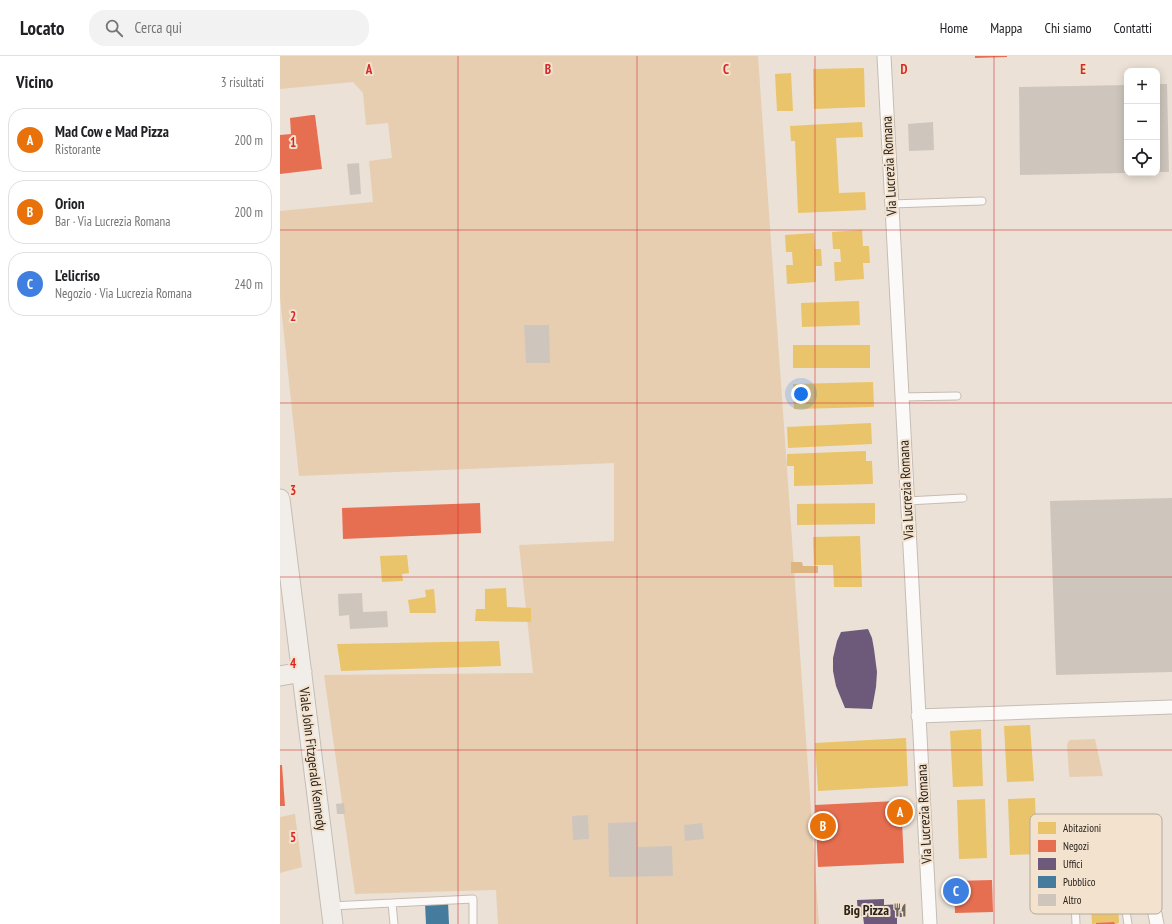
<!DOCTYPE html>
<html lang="it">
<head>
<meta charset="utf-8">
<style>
  :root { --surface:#fff; --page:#f2f2f2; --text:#202124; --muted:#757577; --line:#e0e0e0; --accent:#6d665d }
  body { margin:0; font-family:"PT Sans Narrow",sans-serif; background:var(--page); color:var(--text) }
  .controls { position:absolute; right:12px; top:12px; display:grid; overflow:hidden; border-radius:8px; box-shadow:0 2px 10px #0003 }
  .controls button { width:36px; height:36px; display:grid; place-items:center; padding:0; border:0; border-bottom:1px solid var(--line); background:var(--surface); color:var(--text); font:20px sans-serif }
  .you { position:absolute; left:521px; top:338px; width:14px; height:14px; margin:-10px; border:3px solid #fff; border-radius:50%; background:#1a73e8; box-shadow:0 0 0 6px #1a73e833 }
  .badge { display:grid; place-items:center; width:26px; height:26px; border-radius:50%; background:var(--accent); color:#fff; font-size:13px; font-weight:700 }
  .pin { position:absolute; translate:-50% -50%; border:2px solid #fff; box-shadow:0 1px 4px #0006 }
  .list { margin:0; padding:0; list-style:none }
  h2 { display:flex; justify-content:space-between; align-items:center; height:52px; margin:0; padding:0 16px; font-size:17px }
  h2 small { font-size:13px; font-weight:400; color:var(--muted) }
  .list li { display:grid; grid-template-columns:26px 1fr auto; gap:12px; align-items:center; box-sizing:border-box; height:64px; margin:0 8px 8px; padding:0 8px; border:1px solid var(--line); border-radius:16px }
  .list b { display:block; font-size:15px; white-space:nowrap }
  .list p { margin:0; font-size:13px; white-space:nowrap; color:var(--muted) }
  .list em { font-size:13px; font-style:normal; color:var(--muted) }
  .icon { flex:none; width:22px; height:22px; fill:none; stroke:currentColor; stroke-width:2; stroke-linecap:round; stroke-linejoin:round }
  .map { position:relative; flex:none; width:892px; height:868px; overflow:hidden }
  header { display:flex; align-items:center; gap:24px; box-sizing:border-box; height:56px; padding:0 20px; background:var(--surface); border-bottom:1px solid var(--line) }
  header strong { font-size:19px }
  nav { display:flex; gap:22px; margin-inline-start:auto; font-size:14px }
  .search { width:280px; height:36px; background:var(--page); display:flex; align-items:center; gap:10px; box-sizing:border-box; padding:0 14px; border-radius:16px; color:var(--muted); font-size:15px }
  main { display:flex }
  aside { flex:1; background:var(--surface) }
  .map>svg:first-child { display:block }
  .green { fill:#e7ceb1 }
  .water { fill:#deb681 }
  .homes { fill:#e9c46a }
  .shops { fill:#e76f51 }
  .offices { fill:#6d597a }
  .public { fill:#457b9d }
  .building { fill:#cec6bd }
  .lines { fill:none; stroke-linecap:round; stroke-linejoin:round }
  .lane-casing { stroke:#c4bdb5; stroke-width:9 }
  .street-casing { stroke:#c4bdb5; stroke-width:15 }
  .secondary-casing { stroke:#c4bdb5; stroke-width:21 }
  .lane { stroke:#fcfaf9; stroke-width:7 }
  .street { stroke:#fcfaf9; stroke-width:13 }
  .secondary { stroke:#f1eee9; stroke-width:19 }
  .grid { fill:none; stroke:#d62828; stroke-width:1; stroke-opacity:0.55 }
  .labels { text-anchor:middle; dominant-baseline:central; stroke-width:4; stroke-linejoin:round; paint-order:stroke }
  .street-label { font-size:14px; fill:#29231c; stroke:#f3e2ce }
  .poi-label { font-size:14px; font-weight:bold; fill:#29231c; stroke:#f3e2ce; text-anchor:end }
  .key { fill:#f3e2ce; stroke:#b6a999; stroke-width:1 }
  .key-label { font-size:11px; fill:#29231c }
  .grid-label { font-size:13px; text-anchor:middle; font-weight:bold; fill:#d62828; stroke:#f3e2ce; stroke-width:4; stroke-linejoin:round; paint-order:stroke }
</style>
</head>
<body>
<header>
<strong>Locato</strong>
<div class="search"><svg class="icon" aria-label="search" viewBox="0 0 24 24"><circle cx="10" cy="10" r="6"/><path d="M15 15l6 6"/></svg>Cerca qui</div>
<nav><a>Home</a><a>Mappa</a><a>Chi siamo</a><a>Contatti</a></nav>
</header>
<main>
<aside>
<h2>Vicino<small>3 risultati</small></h2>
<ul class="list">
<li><span class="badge" style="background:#e8710a">A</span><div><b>Mad Cow e Mad Pizza</b><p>Ristorante</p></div><em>200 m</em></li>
<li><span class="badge" style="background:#e8710a">B</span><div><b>Orion</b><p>Bar · Via Lucrezia Romana</p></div><em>200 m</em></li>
<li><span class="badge" style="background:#3f7fe0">C</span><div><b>L'elicriso</b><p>Negozio · Via Lucrezia Romana</p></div><em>240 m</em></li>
</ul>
</aside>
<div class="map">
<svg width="892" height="868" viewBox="0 0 892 868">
  <rect width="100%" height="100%" fill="#ebe1d6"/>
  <path class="green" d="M0 0H478L539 868H218L216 834 75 838 44 619 253 617 239 489 334 485V407L19 420 0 241V155L93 146 89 105 112 102 108 67 86 69 83 37 73 26 0 33Z
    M815 683 823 720 790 721 789 719 787 689 788 686 790 684Z
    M15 758 22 811 0 817V761Z"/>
  <path class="water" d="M511 506H522L523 510H538V517H511Z"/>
  <path class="homes" d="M584 12 585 51 534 53 533 13Z
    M511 17 513 55H497L495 18Z
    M582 66 583 81 556 82 559 137 585 136 586 154 518 157 515 85H511L510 70Z
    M582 174 583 190H589L590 207H583L584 223 555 225 554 206H561L560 193H553L552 176Z
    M534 177 535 193H541L542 210H536V226L507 228 506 209H513L512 196H506L505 179Z
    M579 245 580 269 522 271 521 247Z
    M513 289H590V312H513Z
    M593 326 594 351 514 353 513 328Z
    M591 367 592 388 508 392 507 371Z
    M586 395V405H592L593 428 514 430V410H507V398Z
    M595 447V468L517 469V448Z
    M580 480 582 531H554L553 509H534L533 481Z
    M127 499 129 517 122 518 123 525 102 526 100 500Z
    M226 532 227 551 251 552V566L195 565 196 553H205V533Z
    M154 533 156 557H130L128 544 146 541 145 534Z
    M219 585 221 610 61 615 57 588Z
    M750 669 754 725 727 726 724 670Z
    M701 673 703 730 673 731 670 675Z
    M626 682 628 730 538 735 535 687Z
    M755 742 757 798 730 799 728 743Z
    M705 743 707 802 679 803 677 744Z
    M838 849 839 867 835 868 834 866 812 868 811 850Z"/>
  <path class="shops" d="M695 0H727V1L695 2Z
    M32 59H35L42 113 0 118V79L11 78 10 62Z
    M200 447 201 477 63 483 62 452Z
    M0 709H2L5 750H0Z
    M616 745H621L624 807 538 811 535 749Z
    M712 824 713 856 675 857 674 825Z
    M834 866 835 868H816V867Z"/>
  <path class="offices" d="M588 573 592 582 594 593 597 616 596 631 592 653 565 652 556 630 553 615V602L557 585 561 576Z
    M604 843V849L621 848 622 861H617V868H584L583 860H578L577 844Z"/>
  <path class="public" d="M168 846 169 868H146L145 847Z"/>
  <path class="building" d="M877 28H887L889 116H877Z
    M847 29V117L740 119 739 31Z
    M653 66 654 94 629 95 628 68Z
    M79 107 81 138 70 139 67 108Z
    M244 269H269L270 307H246Z
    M892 442V616L776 619 770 445Z
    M82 537 83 556 107 555 108 571 70 573 69 559 59 560 58 538Z
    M64 747 65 758H57L56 748Z
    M308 759 309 783 293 784 292 760Z
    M357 766 358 791 392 790 393 820 329 821 328 767Z
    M422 767 424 783 405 785 404 769Z"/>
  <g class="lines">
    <g class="lane-casing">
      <path id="lane" d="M611 148 702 145
        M621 341 677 340
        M627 445 683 442
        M112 847 114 868
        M51 850 193 843V868
        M796 868 795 845 844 842 848 868"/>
    </g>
    <g class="street-casing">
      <path id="street" d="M604 0 650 868
        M638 660 892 651
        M865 809 877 868"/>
    </g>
    <g class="secondary-casing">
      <path id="secondary" d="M0 443 53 868
        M0 620 22 616"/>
    </g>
    <use href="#lane" class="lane"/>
    <use href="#street" class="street"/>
    <use href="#secondary" class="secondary"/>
  </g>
  <path class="grid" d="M178 0V868M357 0V868M535 0V868M714 0V868M0 174H892M0 347H892M0 521H892M0 694H892"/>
  <defs>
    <g id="restaurant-bare" transform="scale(1.08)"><path d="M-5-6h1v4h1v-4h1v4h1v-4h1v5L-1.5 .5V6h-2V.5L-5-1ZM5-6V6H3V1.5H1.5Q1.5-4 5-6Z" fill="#6d665d" stroke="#f3e2ce" stroke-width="2.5" paint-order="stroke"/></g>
  </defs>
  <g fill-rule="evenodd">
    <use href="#restaurant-bare" x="620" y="854"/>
  </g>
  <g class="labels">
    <g class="street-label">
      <text transform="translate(609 110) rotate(-93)">Via Lucrezia Romana</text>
      <text transform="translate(626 434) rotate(-93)">Via Lucrezia Romana</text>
      <text transform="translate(33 703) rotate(83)">Viale John Fitzgerald Kennedy</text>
      <text transform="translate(644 758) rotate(-93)">Via Lucrezia Romana</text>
    </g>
    <g class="poi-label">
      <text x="609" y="854">Big Pizza</text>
    </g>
  </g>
  <rect x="750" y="758" width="132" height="100" rx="6" class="key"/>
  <rect x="758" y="766" width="18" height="12" fill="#e9c46a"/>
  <rect x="758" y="784" width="18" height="12" fill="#e76f51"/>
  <rect x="758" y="802" width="18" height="12" fill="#6d597a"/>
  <rect x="758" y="820" width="18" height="12" fill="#457b9d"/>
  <rect x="758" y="838" width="18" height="12" fill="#cec6bd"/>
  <g class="key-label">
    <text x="783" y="776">Abitazioni</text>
    <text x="783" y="794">Negozi</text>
    <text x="783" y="812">Uffici</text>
    <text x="783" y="830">Pubblico</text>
    <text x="783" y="848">Altro</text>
  </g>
  <g class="grid-label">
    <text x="89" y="18">A</text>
    <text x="268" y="18">B</text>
    <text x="446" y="18">C</text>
    <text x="624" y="18">D</text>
    <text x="803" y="18">E</text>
    <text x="13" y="91">1</text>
    <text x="13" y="265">2</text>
    <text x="13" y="439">3</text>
    <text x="13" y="612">4</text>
    <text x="13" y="786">5</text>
  </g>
</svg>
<div class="controls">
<button>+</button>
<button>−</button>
<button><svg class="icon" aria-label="locate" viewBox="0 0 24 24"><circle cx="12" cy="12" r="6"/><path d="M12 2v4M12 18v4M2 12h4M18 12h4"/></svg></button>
</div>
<div class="you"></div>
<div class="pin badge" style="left:620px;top:756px;background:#e8710a">A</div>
<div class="pin badge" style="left:543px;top:770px;background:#e8710a">B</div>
<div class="pin badge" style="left:676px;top:835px;background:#3f7fe0">C</div>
</div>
</main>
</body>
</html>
